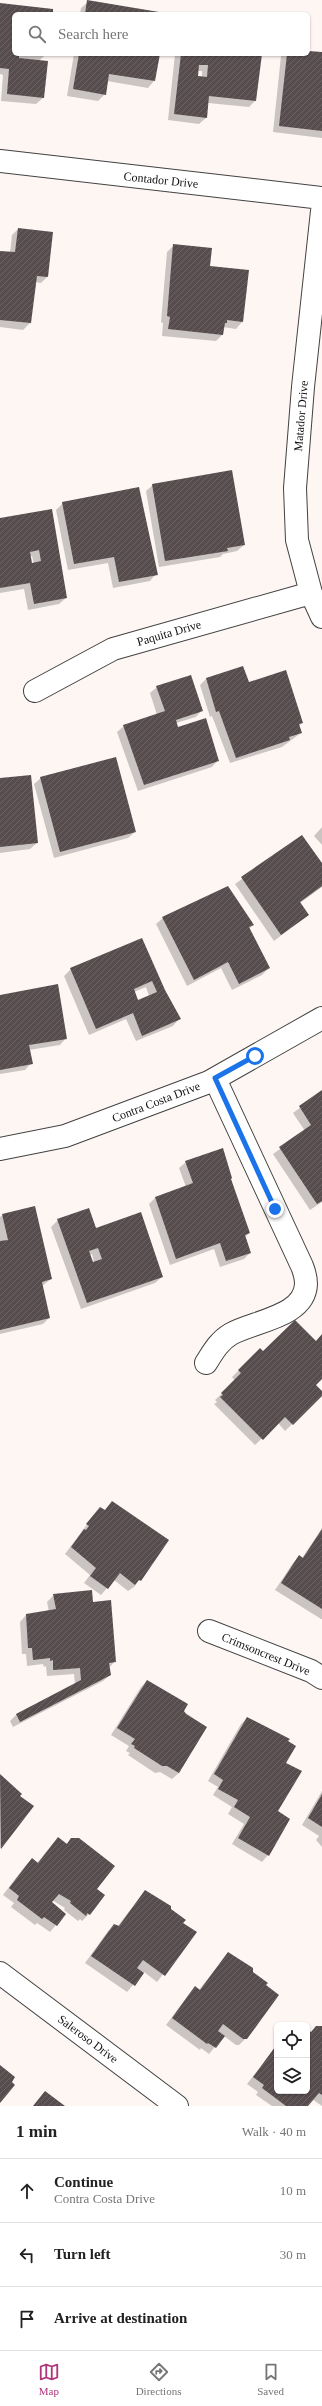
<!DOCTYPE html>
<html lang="en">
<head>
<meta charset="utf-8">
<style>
  :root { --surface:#fff; --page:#f6f6f6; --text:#222; --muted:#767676; --line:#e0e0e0; --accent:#b0367c }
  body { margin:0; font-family:"Times New Roman",serif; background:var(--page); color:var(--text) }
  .controls { position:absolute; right:12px; bottom:12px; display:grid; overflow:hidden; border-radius:6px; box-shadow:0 1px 3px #0004 }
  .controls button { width:36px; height:36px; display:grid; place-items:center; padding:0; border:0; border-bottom:1px solid var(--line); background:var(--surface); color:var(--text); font:20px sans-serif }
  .stop { position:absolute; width:12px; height:12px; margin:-9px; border:3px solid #1a73e8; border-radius:50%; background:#fff }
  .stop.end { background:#1a73e8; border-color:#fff; box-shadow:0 1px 4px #0008 }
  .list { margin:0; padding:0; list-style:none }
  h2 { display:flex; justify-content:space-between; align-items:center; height:52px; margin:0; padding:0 16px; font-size:17px }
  h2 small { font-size:13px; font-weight:400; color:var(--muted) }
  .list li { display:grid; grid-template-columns:26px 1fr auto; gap:12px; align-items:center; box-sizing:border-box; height:64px; padding:0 16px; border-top:1px solid var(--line) }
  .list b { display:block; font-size:15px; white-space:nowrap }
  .list p { margin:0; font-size:13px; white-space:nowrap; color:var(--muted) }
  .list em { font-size:13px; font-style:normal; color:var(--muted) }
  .icon { flex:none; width:22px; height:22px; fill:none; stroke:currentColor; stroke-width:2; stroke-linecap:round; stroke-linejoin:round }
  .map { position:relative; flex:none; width:322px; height:2106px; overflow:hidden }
  .search { position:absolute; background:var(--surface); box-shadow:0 1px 3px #0004; left:12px; right:12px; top:12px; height:44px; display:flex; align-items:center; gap:10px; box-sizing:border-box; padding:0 14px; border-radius:6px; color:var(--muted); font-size:15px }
  .sheet { height:244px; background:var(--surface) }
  nav { display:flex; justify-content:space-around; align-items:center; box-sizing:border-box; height:56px; border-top:1px solid var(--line); background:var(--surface); font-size:11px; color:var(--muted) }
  nav a { display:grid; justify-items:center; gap:2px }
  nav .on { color:var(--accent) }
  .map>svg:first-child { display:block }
  .shadow { fill:#0003; fill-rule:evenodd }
  .building { fill:url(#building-hatch); fill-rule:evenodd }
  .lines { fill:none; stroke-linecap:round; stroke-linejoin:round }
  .minor-casing { stroke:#424242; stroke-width:24 }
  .minor { stroke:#fff; stroke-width:22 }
  .route { stroke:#1a73e8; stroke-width:5 }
  .labels { text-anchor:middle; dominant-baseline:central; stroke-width:4; stroke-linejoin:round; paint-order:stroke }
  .street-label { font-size:12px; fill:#0f0f0f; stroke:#fff }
</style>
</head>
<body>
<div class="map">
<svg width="322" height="2106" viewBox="0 0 322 2106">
  <defs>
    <pattern id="building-hatch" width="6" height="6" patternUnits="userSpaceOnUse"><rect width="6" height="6" fill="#574d4e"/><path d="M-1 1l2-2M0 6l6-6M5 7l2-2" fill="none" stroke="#6a6263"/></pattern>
  </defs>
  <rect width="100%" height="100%" fill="#fdf6f3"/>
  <path class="shadow" d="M88 2 164 14H80L81 8Z
    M0 4 52 14H14V54H46L39 61 43 98 36 104 1 101 3 75 0 74Z
    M308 52 322 53V138L273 132 281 56 283 54H308Z
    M74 54H159L154 81 148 88 107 81 105 94 98 101 67 96Z
    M175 54H260L255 101 249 107 208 103 206 118 199 124 168 120ZM198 71H202V77L197 76Z
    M18 229 47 277 41 283 35 282 30 323 23 330 0 327V252L10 253 12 235Z
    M174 245 209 267 248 271 242 322 236 329 223 327 222 335 216 341 162 336 163 323 161 322 167 252Z
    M153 485 244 545 237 551 223 554 220 557 159 567 146 491Z
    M63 503 156 574 150 581 113 588 108 563 68 570 56 510Z
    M51 510 66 598 59 604 28 610 24 589 0 593V519ZM30 556H32L34 564 31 565Z
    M243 667 248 684 302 723 299 726 301 733 282 747 230 763 212 716 210 717 200 685 206 679Z
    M157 687 202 710 196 717 176 723 177 728 218 760 212 767 138 791 117 732 124 726 157 715 150 693Z
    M41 778 135 832 128 838 54 858 34 784Z
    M0 779 37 843 30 849 0 853Z
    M322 827V845L314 836Z
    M302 836 322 865V887L300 903 308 915 274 941 235 884Z
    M163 918 253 925 249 929 269 968 262 975 232 990 221 968 187 986 156 924Z
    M142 939 164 990 179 1019 173 1026 136 1041 126 1019 89 1035 64 976 71 969ZM146 987 149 996 138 1001 134 992Z
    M0 996 66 1038 60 1045 29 1050 31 1063 25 1070 0 1074Z
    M322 1091V1202L310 1210 273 1154 305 1131 293 1113Z
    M186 1162 230 1179 249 1233 245 1237 250 1253 244 1259 220 1267 214 1249 170 1265 149 1204 155 1198 186 1187 179 1168Z
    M3 1215 51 1279 42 1286 49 1318 43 1324 0 1334V1217Z
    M58 1220 162 1277 155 1283 81 1309 51 1227ZM92 1254 94 1262 92 1263 90 1255Z
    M322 1336V1377L315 1385 322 1395 285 1431 278 1423 255 1445 214 1404 217 1402 215 1400 235 1381 232 1377 260 1349 263 1352 316 1342Z
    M112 1502 167 1541 134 1587 128 1591 114 1580 101 1595 84 1583 90 1575 65 1554 94 1515 100 1508 104 1511Z
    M322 1528V1619H321L275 1590 293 1563 299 1556 302 1558Z
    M54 1595 93 1603 115 1661 109 1668 110 1675 103 1681 13 1727 10 1721 17 1714 75 1684 74 1674 47 1676 46 1666 44 1667 43 1664 27 1666 26 1654H22L20 1622 26 1615 49 1612 47 1602Z
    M147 1681 183 1711 206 1727 179 1773 172 1779 160 1772 155 1773 128 1755 130 1753 126 1751 129 1746 111 1735 141 1687Z
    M247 1718 287 1742 268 1855 262 1862 232 1844 244 1824 228 1814 232 1807 213 1795 218 1787 208 1781 241 1724Z
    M0 1776 19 1796 32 1807 0 1849Z
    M322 1791V1847L316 1840 319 1836 302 1825Z
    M58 1838 66 1844 71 1839 96 1890 104 1896 89 1914 82 1921 80 1919 78 1921 64 1910 65 1908 52 1900 50 1902 56 1925 50 1932 37 1923 35 1925 11 1907 14 1903 3 1895 25 1866 32 1859 37 1863Z
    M145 1891 195 1933 157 1982 144 1972 127 1992 85 1963 108 1931 114 1925 117 1927Z
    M228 1953 246 2038 239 2045H236L224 2036 209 2054 201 2048 200 2050 166 2025 189 1994 195 1988 199 1990Z
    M322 2027V2106L312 2099 307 2106H272L256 2095 258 2092 247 2084 275 2048 277 2091H307V2030L310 2033Z"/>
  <path class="building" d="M87 0 165 13V14H85Z
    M0 3 53 9V14H14V54H19V58L48 61 44 98 7 94 9 69 0 68Z
    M308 51 322 52V131L279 126 287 54H308Z
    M79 54H160L155 81 109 74 106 95 73 89Z
    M181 54H262L256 101 209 96 207 118 174 114ZM199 65H208L207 77 198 76Z
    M18 228 53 232 48 277 37 276 31 323 0 320V251L15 252Z
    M173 244 212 248 210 266 249 270 243 322 227 320V323H225L223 335 168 329 170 317 167 316Z
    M232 470 245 545 227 548 228 551 165 561 152 484Z
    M139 487 158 575 119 582 114 557 74 564 62 502Z
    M52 509 67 598 34 604 30 583 0 588V518ZM39 550 41 561 32 563 30 552Z
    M243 666 249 682 286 670 303 723 299 724 302 733 289 737 290 740 236 758 219 711 216 712 206 678Z
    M191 675 203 711 176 720 178 727 206 718 219 761 144 785 123 725 165 711 156 686Z
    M116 757 136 832 60 852 40 777Z
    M31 775 38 843 0 847V778Z
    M302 835 322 863V886L300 902 309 915 281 935 241 877Z
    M228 886 254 925 249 927 270 968 239 984 228 962 194 980 162 917Z
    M142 938 165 990 181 1019 142 1036 133 1013 96 1029 70 968ZM152 981 157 992 138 1000 134 989Z
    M58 984 67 1039 29 1045 33 1064 0 1070V995Z
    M322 1090V1201L317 1204 279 1147 311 1125 299 1106Z
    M223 1148 232 1178 231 1179 250 1233 245 1235 251 1253 226 1261 220 1243 176 1259 155 1197 193 1183 185 1161Z
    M35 1206 52 1279 42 1282 50 1318 0 1330V1241L8 1240 2 1214Z
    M89 1208 96 1228 141 1212 163 1277 87 1303 57 1219ZM98 1248 102 1259 93 1262 89 1251Z
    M295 1320 316 1341 322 1334V1379L316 1385 322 1391V1396L293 1425 285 1417 263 1440 220 1397 223 1395 221 1393 241 1373 238 1370 260 1348 263 1351Z
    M112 1501 169 1540 141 1581 139 1580 135 1585 120 1573 108 1589 90 1576 96 1568 71 1547 84 1529 86 1530 89 1526 86 1524 100 1507 105 1510Z
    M322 1529V1609L281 1583 299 1555 303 1558Z
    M92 1590 93 1602 111 1600 116 1662 109 1663 111 1675 20 1722 16 1714 81 1680 80 1668 53 1670V1660L50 1661V1658L33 1660 32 1648H28L26 1614 56 1609 53 1594Z
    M147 1680 188 1704 184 1711 186 1714 207 1727 179 1773 167 1766H162L134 1748 135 1746 131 1744 135 1739 117 1728Z
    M247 1717 290 1739 288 1741 296 1746 286 1763 302 1771 278 1811 290 1819 269 1856 238 1838 250 1817 234 1807 238 1800 218 1789 223 1780 214 1774Z
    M0 1774 22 1794 20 1796 34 1806 1 1849Z
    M322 1794V1827L308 1818Z
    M58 1837 67 1844 71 1838H79L115 1866 97 1889 105 1895 90 1915 87 1913 86 1916 70 1903 71 1901 59 1894 52 1902 66 1914 57 1926 44 1917 42 1919 17 1900 19 1896 9 1888 32 1858 38 1863Z
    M145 1890 171 1906V1909L186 1920 183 1923 197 1932 165 1976 143 1960 137 1968 144 1973 135 1986 91 1956 114 1924 119 1926Z
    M228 1952 253 1968V1972L268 1983 266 1985 279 1995 247 2039H243L223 2024 218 2031 225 2036 216 2048 208 2043 207 2044 172 2018 195 1986 200 1990Z
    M316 2026H322V2095L319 2093 308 2106H286L262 2088 264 2085 253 2077 275 2047 277 2048V2091H307V2029L311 2032Z
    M0 2065 15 2077 12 2082 15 2085 0 2103Z
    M45 2091 65 2106H33Z"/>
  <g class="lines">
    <g class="minor-casing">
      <path id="minor" d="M0 161 322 198
        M322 211 303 387 295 488 297 540 311 593 322 617
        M35 691 113 649 311 593
        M0 1149 65 1136 209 1082 322 1018
        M206 1363C213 1352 219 1341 231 1334 254 1321 305 1317 306 1284 306 1278 304 1271 302 1266L215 1079
        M209 1631 311 1671 322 1678
        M0 1973 177 2106"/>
    </g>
    <use href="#minor" class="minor"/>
  </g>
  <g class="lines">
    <path class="route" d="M255 1056 215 1078 275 1209"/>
  </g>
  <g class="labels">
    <g class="street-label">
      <text transform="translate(161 180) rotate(6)">Contador Drive</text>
      <text transform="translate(301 416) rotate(-85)">Matador Drive</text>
      <text transform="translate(169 633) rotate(-16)">Paquita Drive</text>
      <text transform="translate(156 1102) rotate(-21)">Contra Costa Drive</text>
      <text transform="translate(266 1654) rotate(22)">Crimsoncrest Drive</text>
      <text transform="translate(88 2039) rotate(37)">Saleroso Drive</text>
    </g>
  </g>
</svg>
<div class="controls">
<button><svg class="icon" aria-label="locate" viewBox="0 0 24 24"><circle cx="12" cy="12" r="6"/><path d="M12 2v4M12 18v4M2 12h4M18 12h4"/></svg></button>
<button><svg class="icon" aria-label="layers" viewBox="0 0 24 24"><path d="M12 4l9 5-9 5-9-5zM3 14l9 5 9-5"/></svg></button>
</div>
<div class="stop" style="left:255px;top:1056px"></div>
<div class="stop end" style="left:275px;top:1209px"></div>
<div class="search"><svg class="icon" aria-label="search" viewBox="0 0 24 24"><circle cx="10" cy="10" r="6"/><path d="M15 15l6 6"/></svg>Search here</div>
</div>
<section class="sheet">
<h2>1 min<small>Walk · 40 m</small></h2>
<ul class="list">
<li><svg class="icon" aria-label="ahead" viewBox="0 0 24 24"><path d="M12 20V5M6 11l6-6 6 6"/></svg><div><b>Continue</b><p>Contra Costa Drive</p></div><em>10 m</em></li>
<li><svg class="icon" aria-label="left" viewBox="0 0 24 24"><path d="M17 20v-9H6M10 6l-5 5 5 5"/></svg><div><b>Turn left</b></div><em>30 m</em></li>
<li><svg class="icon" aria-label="arrive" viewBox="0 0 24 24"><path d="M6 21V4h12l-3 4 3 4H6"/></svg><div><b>Arrive at destination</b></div></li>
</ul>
</section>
<nav>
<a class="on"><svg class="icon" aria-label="map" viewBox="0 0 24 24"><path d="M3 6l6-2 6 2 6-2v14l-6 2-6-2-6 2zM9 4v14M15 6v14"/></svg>Map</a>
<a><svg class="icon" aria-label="directions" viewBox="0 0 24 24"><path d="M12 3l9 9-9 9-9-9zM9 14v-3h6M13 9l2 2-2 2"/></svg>Directions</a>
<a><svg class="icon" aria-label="saved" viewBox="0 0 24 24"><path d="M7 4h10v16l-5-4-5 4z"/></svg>Saved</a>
</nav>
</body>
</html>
